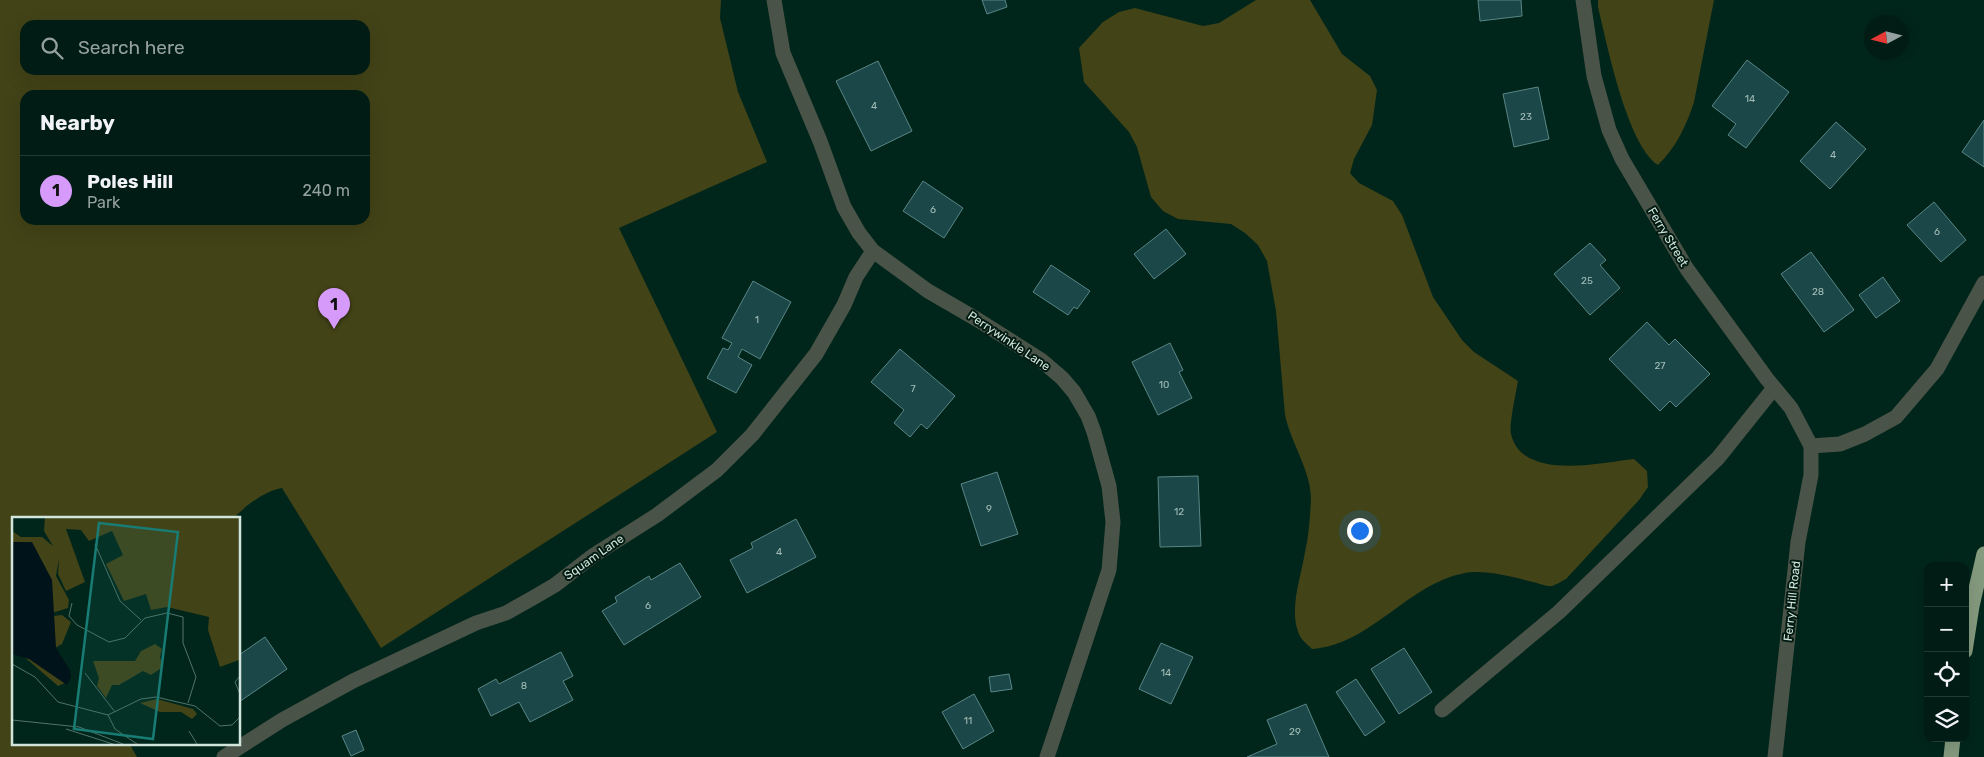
<!DOCTYPE html>
<html lang="en">
<head>
<meta charset="utf-8">
<style>
  :root { --surface:#001c14; --page:#0a251d; --text:#f1f3f6; --muted:#95a1a0; --line:#223a34; --accent:#d69bfa }
  body { margin:0; font-family:Rubik,sans-serif; background:var(--page); color:var(--text) }
  .controls { position:absolute; right:15px; bottom:15px; display:grid; overflow:hidden; border-radius:10px; box-shadow:0 5px 20px #0002 }
  .controls button { width:45px; height:45px; display:grid; place-items:center; padding:0; border:0; border-bottom:1px solid var(--line); background:var(--surface); color:var(--text); font:25px sans-serif }
  .compass { position:absolute; left:1864px; top:15px; width:45px; height:45px; border-radius:50%; background:var(--surface); box-shadow:0 5px 20px #0002; rotate:263deg }
  .you { position:absolute; left:1359px; top:530px; width:18px; height:18px; margin:-12px; border:4px solid #fff; border-radius:50%; background:#1a73e8; box-shadow:0 0 0 8px #1a73e833 }
  .badge { display:grid; place-items:center; width:32px; height:32px; border-radius:50%; background:var(--accent); color:#111; font-size:16px; font-weight:700 }
  .pin { position:absolute; translate:-50% -41px; filter:drop-shadow(0 1px 2px #0008) }
  .pin::after { content:''; position:absolute; top:26px; width:18px; height:15px; background:inherit; clip-path:polygon(0 0,100% 0,50% 100%) }
  .list { margin:0; padding:0; list-style:none }
  h2 { display:flex; justify-content:space-between; align-items:center; height:65px; margin:0; padding:0 20px; font-size:21px }
  h2 small { font-size:16px; font-weight:400; color:var(--muted) }
  .list li { display:grid; grid-template-columns:32px 1fr auto; gap:15px; align-items:center; box-sizing:border-box; height:70px; padding:0 20px; border-top:1px solid var(--line) }
  .list b { display:block; font-size:19px; white-space:nowrap }
  .list p { margin:0; font-size:16px; white-space:nowrap; color:var(--muted) }
  .list em { font-size:16px; font-style:normal; color:var(--muted) }
  .icon { flex:none; width:28px; height:28px; fill:none; stroke:currentColor; stroke-width:2; stroke-linecap:round; stroke-linejoin:round }
  .map { position:relative; flex:none; width:1984px; height:757px; overflow:hidden }
  .search { position:absolute; background:var(--surface); box-shadow:0 5px 20px #0002; left:20px; top:20px; width:350px; height:55px; display:flex; align-items:center; gap:12px; box-sizing:border-box; padding:0 18px; border-radius:15px; color:var(--muted); font-size:19px }
  .panel { position:absolute; background:var(--surface); box-shadow:0 5px 20px #0002; left:20px; top:90px; width:350px; height:135px; border-radius:15px }
  .map>svg:first-child { display:block }
  .green { fill:#424317; fill-rule:evenodd }
  .building { fill:#1b4748; stroke:#598686 }
  .lines { fill:none; stroke-linecap:round; stroke-linejoin:round }
  .service { stroke:#4a5348; stroke-width:15 }
  .minor { stroke:#4a5348; stroke-width:15 }
  .motorway { stroke:#859b7f; stroke-width:15 }
  .labels { text-anchor:middle; dominant-baseline:central; stroke-width:4; stroke-linejoin:round; paint-order:stroke }
  .number-label { font-size:10px; fill:#a4beb7 }
  .street-label { font-size:12px; fill:#d1e5dc; stroke:#011b12 }
  .inset-road { fill:none; stroke:#547268; stroke-width:1 }
  .view { fill:#197c74; fill-opacity:0.15; stroke:#197c74; stroke-width:2.5 }
  .inset-edge { fill:none; stroke:#d1e5dc; stroke-width:2.5 }
</style>
</head>
<body>
<div class="map">
<svg width="1984" height="757" viewBox="0 0 1984 757">
  <rect width="100%" height="100%" fill="#00261b"/>
  <path class="green" d="M0 0H721L720 18 738 92 767 162 619 228 717 432 381 648 282 488C265 491 246 505 234 518H14V743H129L137 757H0ZM25 25H365V70H25ZM25 95H365V220H25Z
    M1256 0H1310L1342 54 1370 76 1377 90 1372 125 1354 159 1350 173 1359 183 1393 201 1402 215 1433 297 1462 340 1474 352 1518 381C1516 393 1509 424 1511 434 1522 481 1599 463 1634 459L1647 471 1648 487 1639 500 1566 579C1562 581 1556 585 1552 586 1547 587 1538 583 1533 582 1514 577 1484 569 1465 573 1407 584 1371 645 1312 649 1309 646 1304 642 1301 638 1287 613 1301 578 1305 552 1309 535 1310 516 1311 499 1311 471 1291 443 1285 415L1276 311 1267 261 1258 245 1245 233 1231 224 1178 219 1163 211 1151 197 1137 147 1129 132 1084 82 1079 48 1103 22 1119 12 1135 8 1203 26 1219 23Z
    M1598 0H1714L1694 102C1687 124 1676 148 1658 165 1627 145 1607 44 1598 7Z"/>
  <path class="building" d="M982 0H1005L1007 7 987 14Z
    M1478 0H1521L1522 16 1480 21Z
    M1747 60 1789 92 1746 148 1728 135 1736 124 1712 106Z
    M878 61 912 131 871 151 836 81Z
    M1538 87 1549 139 1514 147 1503 94Z
    M1984 120V167L1962 152Z
    M1836 122 1866 149 1830 189 1800 161Z
    M923 181 963 208 944 238 903 211Z
    M1934 202 1966 240 1941 262 1907 225Z
    M1166 229 1186 254 1154 279 1134 254Z
    M1590 243 1606 260 1600 265 1620 288 1590 315 1554 274Z
    M1811 252 1854 310 1824 332 1781 274Z
    M1051 265 1090 291 1077 309 1074 307 1068 315 1033 292Z
    M1883 277 1900 301 1876 318 1859 295Z
    M753 281 791 302 760 359 742 349 738 357 752 365 736 393 707 378 723 348 728 350 732 343 722 338Z
    M1647 322 1669 345 1675 339 1710 374 1676 407 1670 401 1660 411 1609 359Z
    M1170 343 1183 370 1179 372 1192 398 1158 415 1132 362Z
    M900 349 955 396 927 429 921 424 910 437 894 423 904 410 871 382Z
    M997 472 1018 534 981 546 961 484Z
    M1198 476 1201 546 1160 547 1158 477Z
    M796 519 816 557 747 593 730 560 753 548 751 543Z
    M680 563 701 597 624 645 602 611 617 602 615 597 649 576 651 580Z
    M265 637 287 669 239 702V655Z
    M1161 643 1193 657 1171 704 1139 689Z
    M1404 648 1432 692 1399 714 1371 669Z
    M561 652 573 676 563 681 573 700 530 722 519 702 491 716 478 689 496 679 499 684Z
    M1009 674 1012 689 991 692 989 677Z
    M1356 679 1385 722 1365 736 1336 692Z
    M974 694 994 731 963 749 942 712Z
    M1306 704 1329 757H1247L1277 744 1267 720Z
    M356 730 364 750 351 756 342 736Z"/>
  <g class="lines">
    <path class="service" d="M1442 710 1559 612 1718 458 1774 388"/>
    <path class="minor" d="M774 0 783 53 820 141 844 207 859 233 873 251 928 291 978 320 1041 360 1062 378 1074 392 1088 416 1094 432 1109 486 1113 522 1109 570 1047 757
      M1583 0 1594 76 1609 130 1622 159 1687 269 1767 379 1791 408 1811 446V475L1798 542 1775 757
      M1811 446 1840 444 1865 434 1896 417 1937 369 1984 283
      M224 757 282 720 353 681 476 623 506 613 531 599 555 585 594 555 657 515 717 470 752 435 816 354 844 305 856 277 873 251"/>
    <path class="motorway" d="M1965 651 1972 606 1984 554
      M1951 757 1953 738"/>
  </g>
  <g class="labels">
    <g class="number-label">
      <text x="1750" y="99">14</text>
      <text x="874" y="106">4</text>
      <text x="1526" y="117">23</text>
      <text x="1833" y="155">4</text>
      <text x="933" y="210">6</text>
      <text x="1937" y="232">6</text>
      <text x="1587" y="281">25</text>
      <text x="1818" y="292">28</text>
      <text x="757" y="320">1</text>
      <text x="1660" y="366">27</text>
      <text x="1164" y="385">10</text>
      <text x="913" y="389">7</text>
      <text x="989" y="509">9</text>
      <text x="1179" y="512">12</text>
      <text x="779" y="552">4</text>
      <text x="648" y="606">6</text>
      <text x="1166" y="673">14</text>
      <text x="524" y="686">8</text>
      <text x="968" y="721">11</text>
      <text x="1295" y="732">29</text>
    </g>
    <g class="street-label">
      <text transform="translate(1668 237) rotate(59)">Ferry Street</text>
      <text transform="translate(1009 341) rotate(34)">Perrywinkle Lane</text>
      <text transform="translate(594 557) rotate(-35)">Squam Lane</text>
      <text transform="translate(1792 601) rotate(-84)">Ferry Hill Road</text>
    </g>
  </g>
  <g transform="translate(12 517)">
    <rect width="228" height="228" fill="#00261b"/>
    <path d="M33 0H227V143L208 150 196 113 197 100 155 90 139 93 134 77 112 84 94 47 111 38 100 14 77 24 69 13 54 12 73 65 54 74 46 57 47 41 44 59 57 83 56 91 37 97 0 102V14L9 20H30L41 29 32 14ZM50 98 59 105 50 127 43 131 53 166 46 169 9 137 41 99ZM143 127 150 132 148 140 151 150 139 158 131 154 107 168H100L94 181 85 169 87 161 81 144H123L129 134ZM145 182 181 192 185 197 180 202 169 195H148L128 186Z" fill="#424317"/>
    <path d="M0 25H20L40 63 44 131 58 153 59 160 55 168 17 142 0 137Z" fill="#00121a"/>
    <path class="inset-road" d="M83 27 108 84 129 103M60 86 57 99 65 108 97 125 113 121 133 101 155 96 171 100V126L184 160 176 186M0 147 23 160 46 185 96 198M73 156 103 195M228 159 223 165 228 177M96 198 129 182 144 180 183 189 208 209 220 208 228 200M96 198 103 212 125 227M0 203 67 210 111 227M54 212 101 227M177 214 185 227"/>
    <path class="view" d="M87 6 166 15 141 222 62 212Z"/>
    <rect width="228" height="228" class="inset-edge"/>
  </g>
</svg>
<div class="controls">
<button>+</button>
<button>−</button>
<button><svg class="icon" aria-label="locate" viewBox="0 0 24 24"><circle cx="12" cy="12" r="6"/><path d="M12 2v4M12 18v4M2 12h4M18 12h4"/></svg></button>
<button><svg class="icon" aria-label="layers" viewBox="0 0 24 24"><path d="M12 4l9 5-9 5-9-5zM3 14l9 5 9-5"/></svg></button>
</div>
<svg class="compass" viewBox="-18 -18 36 36"><path d="M0-13l5 13h-10z" fill="#e53935"/><path d="M0 13l5-13h-10z" fill="#95a1a0"/></svg>
<div class="you"></div>
<div class="pin badge" style="left:334px;top:329px">1</div>
<div class="search"><svg class="icon" aria-label="search" viewBox="0 0 24 24"><circle cx="10" cy="10" r="6"/><path d="M15 15l6 6"/></svg>Search here</div>
<section class="panel">
<h2>Nearby<small></small></h2>
<ul class="list">
<li><span class="badge">1</span><div><b>Poles Hill</b><p>Park</p></div><em>240 m</em></li>
</ul>
</section>
</div>
</body>
</html>
